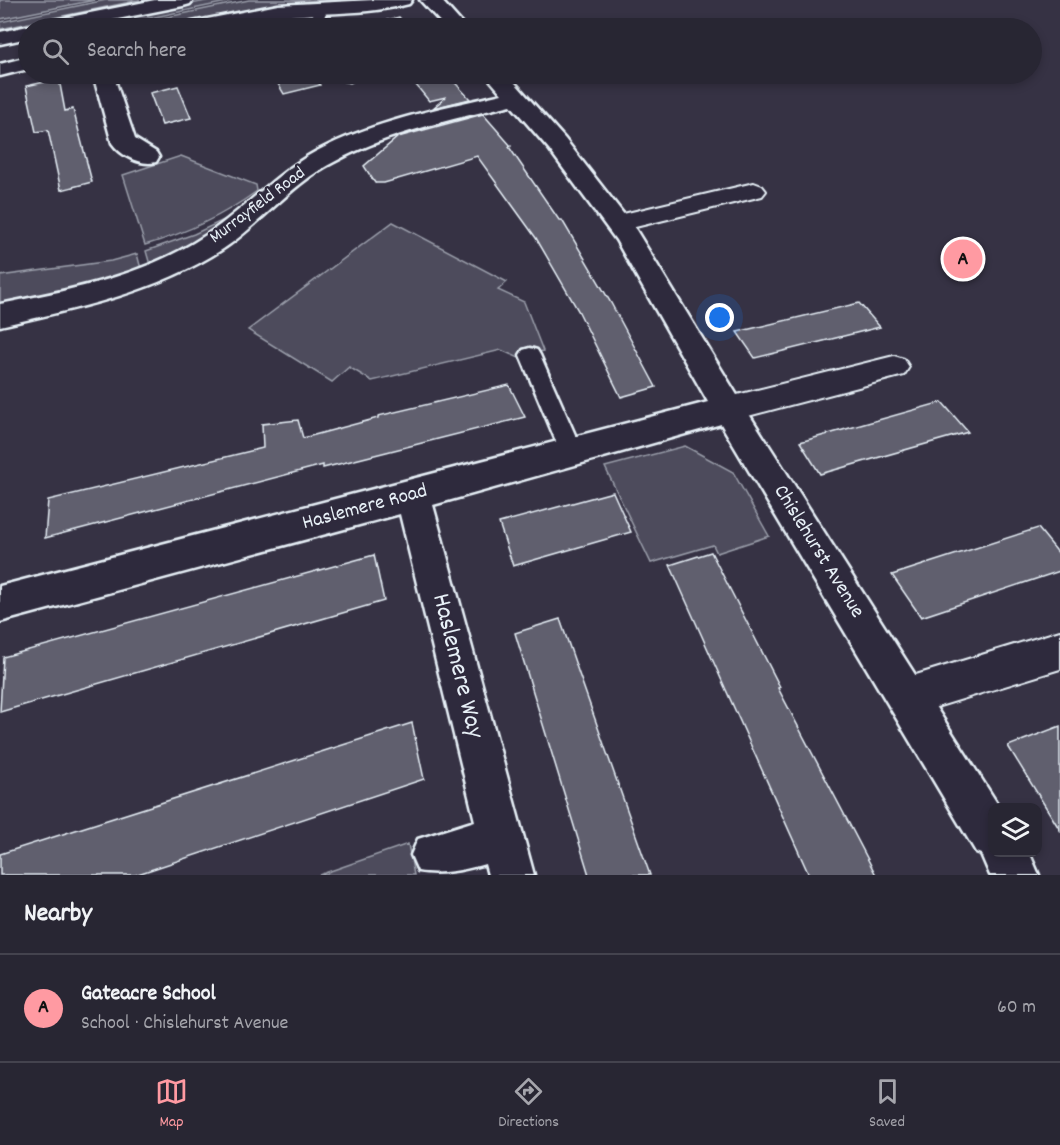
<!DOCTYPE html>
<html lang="en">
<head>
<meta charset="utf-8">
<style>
  :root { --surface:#282633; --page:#34323f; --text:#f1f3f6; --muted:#a5a5ac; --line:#44434e; --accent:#ff9aa2 }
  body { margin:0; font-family:Dekko,sans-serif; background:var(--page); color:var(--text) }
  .controls { position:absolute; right:18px; bottom:18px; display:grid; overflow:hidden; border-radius:12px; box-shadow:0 3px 9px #0003 }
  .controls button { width:54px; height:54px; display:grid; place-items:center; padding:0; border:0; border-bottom:2px solid var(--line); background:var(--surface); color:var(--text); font:30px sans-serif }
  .you { position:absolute; left:720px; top:318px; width:21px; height:21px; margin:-15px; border:4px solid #fff; border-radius:50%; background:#1a73e8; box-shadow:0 0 0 9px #1a73e833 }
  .badge { display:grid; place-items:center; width:39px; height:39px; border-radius:50%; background:var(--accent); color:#111; font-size:20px; font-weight:700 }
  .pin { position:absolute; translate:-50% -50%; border:3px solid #fff; box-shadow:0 2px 6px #0006 }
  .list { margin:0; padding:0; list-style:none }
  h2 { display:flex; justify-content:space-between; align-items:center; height:78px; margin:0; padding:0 24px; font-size:26px }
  h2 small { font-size:20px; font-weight:400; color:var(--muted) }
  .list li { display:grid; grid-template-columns:39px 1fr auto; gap:18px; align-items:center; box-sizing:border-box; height:108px; padding:0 24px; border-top:2px solid var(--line) }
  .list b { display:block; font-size:22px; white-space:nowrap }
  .list p { margin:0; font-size:20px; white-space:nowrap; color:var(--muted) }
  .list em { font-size:20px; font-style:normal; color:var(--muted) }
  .icon { flex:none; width:33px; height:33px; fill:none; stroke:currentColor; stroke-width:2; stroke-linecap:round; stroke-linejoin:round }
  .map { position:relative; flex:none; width:1060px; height:875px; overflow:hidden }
  .search { position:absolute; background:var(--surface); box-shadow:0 3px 9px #0003; left:18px; right:18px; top:18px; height:66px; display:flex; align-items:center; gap:15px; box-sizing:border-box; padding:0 21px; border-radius:33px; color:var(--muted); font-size:22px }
  .sheet { height:186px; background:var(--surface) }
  nav { display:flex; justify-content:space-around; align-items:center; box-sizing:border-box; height:84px; border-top:2px solid var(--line); background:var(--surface); font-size:16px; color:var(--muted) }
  nav a { display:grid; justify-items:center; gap:3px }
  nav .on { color:var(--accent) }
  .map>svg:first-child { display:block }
  .green { fill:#4d4b5c; stroke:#9a9eaa; stroke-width:1.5 }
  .building { fill:#605e6e; stroke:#e8f1f8; stroke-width:1.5 }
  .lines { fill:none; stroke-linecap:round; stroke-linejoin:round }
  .service-casing { stroke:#e8f1f8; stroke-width:5 }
  .pedestrian-casing { stroke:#e8f1f8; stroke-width:4 }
  .minor-casing { stroke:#e8f1f8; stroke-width:5 }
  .secondary-casing { stroke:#e8f1f8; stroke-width:5 }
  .service { fill:#2f2a3d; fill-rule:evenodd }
  .pedestrian { fill:#2f2a3d; fill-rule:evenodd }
  .minor { fill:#2f2a3d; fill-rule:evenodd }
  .secondary { fill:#2f2a3d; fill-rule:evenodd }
  .labels { text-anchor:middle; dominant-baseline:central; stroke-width:4.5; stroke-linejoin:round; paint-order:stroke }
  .far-street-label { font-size:18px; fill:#e8f1f8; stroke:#2f2a3d }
  .street-label { font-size:21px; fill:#e8f1f8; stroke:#2f2a3d }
  .near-street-label { font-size:26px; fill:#e8f1f8; stroke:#2f2a3d }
</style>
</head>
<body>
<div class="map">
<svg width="1060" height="875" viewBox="0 0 1060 875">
  <rect width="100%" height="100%" fill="#363244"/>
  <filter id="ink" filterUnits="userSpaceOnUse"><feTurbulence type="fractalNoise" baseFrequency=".0167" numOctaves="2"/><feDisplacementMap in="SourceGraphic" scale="12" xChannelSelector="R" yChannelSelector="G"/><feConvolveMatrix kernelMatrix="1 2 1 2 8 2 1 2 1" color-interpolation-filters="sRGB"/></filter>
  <g filter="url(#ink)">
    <path class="green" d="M0 0H95L0 19Z
      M106 0H140L0 29V22Z
      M210 0 231 1 103 28H75Z
      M249 0H381L242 13 172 28H115Z
      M181 156 256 185 257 191C223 216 186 233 145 245L123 175Z
      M232 216 234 217 200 240 150 265 146 251 194 234Z
      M393 222 507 282 498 290 524 302 543 351 519 358 501 350 372 381 349 367 332 382 248 330Z
      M137 254 141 269 86 287 0 305V276L111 261Z
      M685 446 733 472 769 536 717 553 713 545 651 563 605 467Z
      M408 844 414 875H319Z"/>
    <path class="building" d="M399 17 408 28H371L368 25Z
      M272 74H313L320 85 284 94Z
      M407 74H447L470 99 433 108 446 97 429 101Z
      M59 79 65 111 73 109 92 182 61 190 48 130 36 132 26 86Z
      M178 86 191 118 162 125 150 93Z
      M483 114 511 146 509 147 559 220H562L611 303 656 387 621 397 579 312 536 238 477 156 384 183H375L364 166 398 137Z
      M859 303 880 327 755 358 737 332Z
      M509 385 525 417 323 468V465L45 538 48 500 263 448 262 424 298 420 303 438 378 418V416Z
      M942 402 968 432 820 474 800 442Z
      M613 492 631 532 513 566 499 523Z
      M1038 528 1060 555V571L921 617 892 575Z
      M711 552 780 687 778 688 876 875H809L670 565Z
      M374 555 384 601 0 712 3 657Z
      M560 619 578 671 650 875H589L515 633Z
      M412 723 424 779 135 875H0V854Z
      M1060 726V830L1008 746Z"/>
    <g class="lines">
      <g class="service-casing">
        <path id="service" d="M321 5 327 9 323 21 327 28H315L311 21 315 9Z
          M342 74H354L357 77 350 81 345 80Z
          M530 348 537 350 540 355 583 453 580 459 572 462 564 459 561 453 520 355 523 350Z"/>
      </g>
      <g class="pedestrian-casing">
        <path id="pedestrian" d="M754 183 762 186 766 191 762 196 619 231 610 229 607 223 610 217 619 215Z
          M894 356 904 359 909 367 904 375 729 421 718 418 714 409 718 400 729 397Z
          M1060 631V669L907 716 893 710 887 696 893 682Z"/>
      </g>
      <g class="minor-casing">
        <path id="minor" d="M373 0H412L409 4C365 15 323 12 279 17 246 20 215 32 182 28L185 24 192 22 278 5Z
          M420 0H441L466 28H446Z
          M28 57V69L0 76V64Z
          M93 74H113L135 139 156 152 159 157 156 162C141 166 121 156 112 143Z
          M485 74H507L565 139 636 230 740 400 1000 808H992V852H1029L1039 875H990L981 854 976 852 721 424 433 505 534 875H488L485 864C463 870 440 875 418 871L411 855 418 839 475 821 400 514 0 622V586L708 402 616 240 549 149 511 105C451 120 389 132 334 162 292 183 262 223 223 249 157 292 76 309 0 326V304C71 290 145 276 206 235 244 210 275 174 315 152 373 121 438 109 502 94Z"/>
      </g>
      <g class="secondary-casing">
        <path id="secondary" d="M155 0H193L190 4 183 6 72 28H28V38L0 44V32L28 26 35 28 38 24 45 22Z"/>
      </g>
      <use href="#service" class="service"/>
      <use href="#pedestrian" class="pedestrian"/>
      <use href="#minor" class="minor"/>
      <use href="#secondary" class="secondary"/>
    </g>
  </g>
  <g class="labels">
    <g class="far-street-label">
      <text transform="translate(258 206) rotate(-37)">Murrayfield Road</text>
    </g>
    <g class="street-label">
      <text transform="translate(365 508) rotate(-15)">Haslemere Road</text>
      <text transform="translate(818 552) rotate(58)">Chislehurst Avenue</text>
    </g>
    <g class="near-street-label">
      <text transform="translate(457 666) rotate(76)">Haslemere Way</text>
    </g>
  </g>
</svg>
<div class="controls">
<button><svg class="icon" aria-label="layers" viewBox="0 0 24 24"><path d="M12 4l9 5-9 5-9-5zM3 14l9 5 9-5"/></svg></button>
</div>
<div class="you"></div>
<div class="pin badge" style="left:963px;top:259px">A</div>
<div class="search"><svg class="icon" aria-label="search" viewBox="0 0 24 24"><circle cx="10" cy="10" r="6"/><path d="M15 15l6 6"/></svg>Search here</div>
</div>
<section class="sheet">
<h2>Nearby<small></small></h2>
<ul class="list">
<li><span class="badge">A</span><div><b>Gateacre School</b><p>School · Chislehurst Avenue</p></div><em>60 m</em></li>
</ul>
</section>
<nav>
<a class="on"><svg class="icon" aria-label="map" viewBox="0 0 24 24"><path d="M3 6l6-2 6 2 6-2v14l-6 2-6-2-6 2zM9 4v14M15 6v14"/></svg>Map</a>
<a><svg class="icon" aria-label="directions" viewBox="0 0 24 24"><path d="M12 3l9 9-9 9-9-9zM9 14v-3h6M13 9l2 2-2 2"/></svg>Directions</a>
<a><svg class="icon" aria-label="saved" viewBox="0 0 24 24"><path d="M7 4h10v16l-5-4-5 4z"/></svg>Saved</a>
</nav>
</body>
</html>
